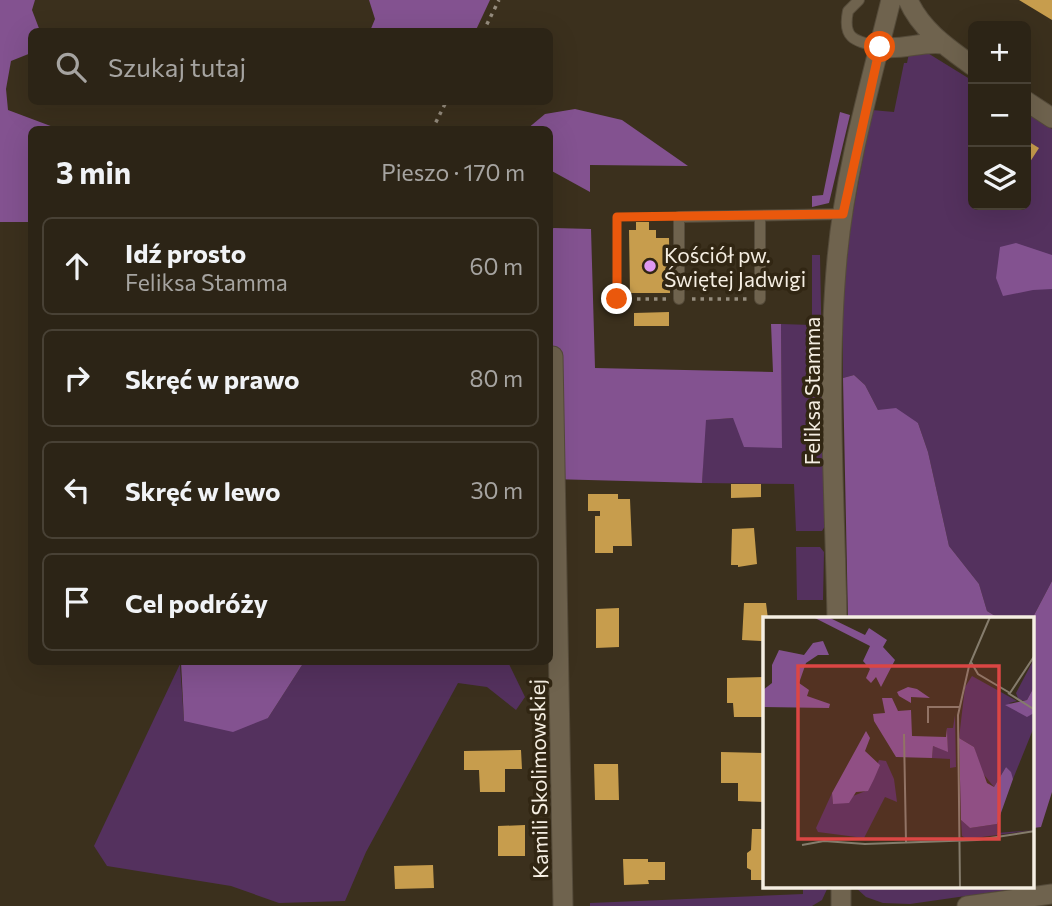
<!DOCTYPE html>
<html lang="pl">
<head>
<meta charset="utf-8">
<style>
  :root { --surface:#2c2416; --page:#342c1f; --text:#f1f3f6; --muted:#a6a4a1; --line:#484135 }
  body { margin:0; font-family:Commissioner,sans-serif; background:var(--page); color:var(--text) }
  .controls { position:absolute; right:21px; top:21px; display:grid; overflow:hidden; border-radius:10px; box-shadow:0 7px 28px #0002 }
  .controls button { width:63px; height:63px; display:grid; place-items:center; padding:0; border:0; border-bottom:2px solid var(--line); background:var(--surface); color:var(--text); font:35px sans-serif }
  .stop { position:absolute; width:21px; height:21px; margin:-16px; border:5px solid #ea580c; border-radius:50%; background:#fff }
  .stop.end { background:#ea580c; border-color:#fff; box-shadow:0 2px 7px #0008 }
  .list { margin:0; padding:0; list-style:none }
  h2 { display:flex; justify-content:space-between; align-items:center; height:91px; margin:0; padding:0 28px; font-size:30px }
  h2 small { font-size:23px; font-weight:400; color:var(--muted) }
  .list li { display:grid; grid-template-columns:46px 1fr auto; gap:21px; align-items:center; box-sizing:border-box; height:98px; margin:0 14px 14px; padding:0 14px; border:2px solid var(--line); border-radius:10px }
  .list b { display:block; font-size:26px; white-space:nowrap }
  .list p { margin:0; font-size:23px; white-space:nowrap; color:var(--muted) }
  .list em { font-size:23px; font-style:normal; color:var(--muted) }
  .icon { flex:none; width:38px; height:38px; fill:none; stroke:currentColor; stroke-width:2; stroke-linecap:round; stroke-linejoin:round }
  .map { position:relative; flex:none; width:1052px; height:906px; overflow:hidden }
  .search { position:absolute; background:var(--surface); box-shadow:0 7px 28px #0002; left:28px; top:28px; width:525px; height:77px; display:flex; align-items:center; gap:18px; box-sizing:border-box; padding:0 24px; border-radius:10px; color:var(--muted); font-size:26px }
  .panel { position:absolute; background:var(--surface); box-shadow:0 7px 28px #0002; left:28px; top:126px; width:525px; height:539px; border-radius:10px }
  .map>svg:first-child { display:block }
  .green { fill:#54315e }
  .forest { fill:#835290 }
  .building { fill:#c79d4d }
  .lines { fill:none; stroke-linecap:round; stroke-linejoin:round }
  .service-casing { stroke:#554b3a; stroke-width:12 }
  .minor-casing { stroke:#554b3a; stroke-width:21 }
  .path { stroke:#958c7d; stroke-width:3.5; stroke-dasharray:3.5 5; stroke-linecap:butt }
  .service { stroke:#6f634e; stroke-width:10 }
  .minor { stroke:#6f634e; stroke-width:19 }
  .route { stroke:#ea580c; stroke-width:9 }
  .poi-dot { fill:#df98f1; stroke:#312613; stroke-width:2.5 }
  .labels { text-anchor:middle; dominant-baseline:central; stroke-width:7; stroke-linejoin:round; paint-order:stroke }
  .poi-label { font-size:21px; fill:#f5eee2; stroke:#312613; text-anchor:start }
  .street-label { font-size:21px; fill:#f5eee2; stroke:#312613 }
  .inset-road { fill:none; stroke:#857c6c; stroke-width:2 }
  .view { fill:#db4644; fill-opacity:0.15; stroke:#db4644; stroke-width:3.5 }
  .inset-edge { fill:none; stroke:#f5eee2; stroke-width:3.5 }
</style>
</head>
<body>
<div class="map">
<svg width="1052" height="906" viewBox="0 0 1052 906">
  <rect width="100%" height="100%" fill="#3b301d"/>
  <path class="green" d="M926 52 973 81V205H1026V113L1052 129V581L1032 619H1000L987 611 979 584 949 546 928 452 918 423 878 410 865 385 854 375 843 378V295L851 223 872 110 894 112 904 63H907L909 53Z
    M812 255H820L825 526 822 531H796L794 484 702 483 705 420 733 418 782 448 781 324 812 325Z
    M796 547H820L824 552 823 600H797Z
    M304 662H508L525 697 516 710 487 687 458 683 366 852 345 901 279 903 231 886 107 866 94 846 180 664 184 721 268 718Z
    M803 887H828L822 900 812 906H590V903L803 894Z
    M855 887H1029L910 904 883 903 866 897Z"/>
  <path class="forest" d="M0 0H35L32 10 40 31 32 32 31 53 11 61 6 89 8 110 56 128 32 130 31 222H0Z
    M369 0H490L475 32 370 31 375 19Z
    M575 109 622 120 688 166 590 165V192L550 170V130L527 129 545 114Z
    M840 112 850 115 829 203 812 207V196L823 195Z
    M554 228 591 229 595 368 773 372 771 324H781L782 448 744 447 733 418 706 420 702 483 550 479V229Z
    M1016 243 1052 255V289L1033 290 1003 296 996 278 1000 247Z
    M854 375 865 385 878 410 896 408 918 423 928 452 949 546 979 584 987 611 1000 619H848L843 378Z
    M1052 581V792L1041 827 1033 828 1032 619Z
    M181 662H304L268 718 233 732 184 721Z"/>
  <path class="building" d="M1019 0H1052V20Z
    M1026 140 1039 148 1026 168Z
    M636 222H649V230H656V238H669L670 293H630L629 230H636Z
    M669 312V326H634V313Z
    M731 484H761V497L731 498Z
    M588 494H618V499H630L632 546H613V553H595V516H600V511H588Z
    M754 528 757 564 738 567V565H731L732 529Z
    M744 603H766L768 619H765V640L761 641 742 640Z
    M619 608V647L596 648V609Z
    M765 677V696H762V701H764L765 717H734L733 703H727V678Z
    M521 750 522 769H505V792H480L479 770H464V751Z
    M721 752 765 753V802L738 801V783H721Z
    M594 764H618L619 800H595Z
    M525 825V856H498V826Z
    M752 829H765V880H751V870L747 868V853L751 850Z
    M623 859H648V862H665V880H648L649 884 624 885Z
    M433 865 434 888 395 889 394 866Z"/>
  <g class="lines">
    <g class="service-casing">
      <path id="service" d="M859 0 848 11C842 40 856 41 880 47
        M679 299V217L843 214
        M760 299V216"/>
    </g>
    <g class="minor-casing">
      <path id="minor" d="M908 0C921 30 948 48 973 66
        M880 47C902 51 921 41 943 44
        M1026 101 1052 118
        M553 356 563 906
        M837 619C835 500 826 378 837 259 845 171 870 85 891 0
        M841 887V906
        M967 906 1052 894"/>
    </g>
    <path class="path" d="M483 32 499 0
      M432 130 446 102
      M666 299H616L617 217H667
      M692 299H747"/>
    <use href="#service" class="service"/>
    <use href="#minor" class="minor"/>
  </g>
  <g class="lines">
    <path class="route" d="M617 299V217L843 214 880 47"/>
  </g>
  <circle class="poi-dot" cx="650" cy="266" r="7"/>
  <g class="labels">
    <g class="poi-label">
      <text x="664" y="254">Kościół pw.<tspan x="664" dy="24">Świętej Jadwigi</tspan></text>
    </g>
    <g class="street-label">
      <text transform="translate(811 391) rotate(-90)">Feliksa Stamma</text>
      <text transform="translate(538 779) rotate(-91)">Kamili Skolimowskiej</text>
    </g>
  </g>
  <g transform="translate(763 617)">
    <rect width="271" height="271" fill="#3b301d"/>
    <path d="M271 42V70L264 83 256 84 253 76ZM209 59 254 84 246 86 271 96V110L250 162 243 150 231 170 217 153 211 130 196 121 202 70ZM192 98 193 150 187 151V142L169 141 170 129 185 134 184 111H190ZM116 143 123 144 131 162 134 185 122 180 101 221 55 215 53 211 69 176 70 187 105 173ZM198 203 207 211 234 207V216L271 213 204 222 199 219Z" fill="#54315e"/>
    <path d="M50 0H65L102 18 106 11 124 23 120 30 132 43 118 70 113 60 108 66 103 61 107 52 100 44 107 29ZM60 24 66 38H55L43 46 36 66 46 73 44 79 67 87 66 91 0 90V73L9 66V48L16 33 41 38 50 26ZM145 70 154 72 167 81 148 80V86L136 79 134 75ZM271 70V96L264 100 242 88 264 83ZM119 81H129L135 94 148 93 149 119 183 120 184 111 185 135 170 129 169 141 133 140 111 104 110 97 122 96ZM103 114 107 121 102 134 117 148 111 162 105 174 93 175 86 186 70 187 69 176ZM196 121 211 130 224 166 231 170 243 150 248 155 250 162 234 207 207 211 198 203Z" fill="#835290"/>
    <path class="inset-road" d="M208 45 215 57 247 76 272 38M245 76 272 93M165 106V90H196M141 117 143 225M39 228 61 224 102 227 214 223 272 214M197 271 195 98 206 49 227 0"/>
    <path class="view" d="M35 49H236V222H35Z"/>
    <rect width="271" height="271" class="inset-edge"/>
  </g>
</svg>
<div class="controls">
<button>+</button>
<button>−</button>
<button><svg class="icon" aria-label="layers" viewBox="0 0 24 24"><path d="M12 4l9 5-9 5-9-5zM3 14l9 5 9-5"/></svg></button>
</div>
<div class="stop" style="left:880px;top:47px"></div>
<div class="stop end" style="left:617px;top:299px"></div>
<div class="search"><svg class="icon" aria-label="search" viewBox="0 0 24 24"><circle cx="10" cy="10" r="6"/><path d="M15 15l6 6"/></svg>Szukaj tutaj</div>
<section class="panel">
<h2>3 min<small>Pieszo · 170 m</small></h2>
<ul class="list">
<li><svg class="icon" aria-label="ahead" viewBox="0 0 24 24"><path d="M12 20V5M6 11l6-6 6 6"/></svg><div><b>Idź prosto</b><p>Feliksa Stamma</p></div><em>60 m</em></li>
<li><svg class="icon" aria-label="right" viewBox="0 0 24 24"><path d="M7 20v-9h11M14 6l5 5-5 5"/></svg><div><b>Skręć w prawo</b></div><em>80 m</em></li>
<li><svg class="icon" aria-label="left" viewBox="0 0 24 24"><path d="M17 20v-9H6M10 6l-5 5 5 5"/></svg><div><b>Skręć w lewo</b></div><em>30 m</em></li>
<li><svg class="icon" aria-label="arrive" viewBox="0 0 24 24"><path d="M6 21V4h12l-3 4 3 4H6"/></svg><div><b>Cel podróży</b></div></li>
</ul>
</section>
</div>
</body>
</html>
